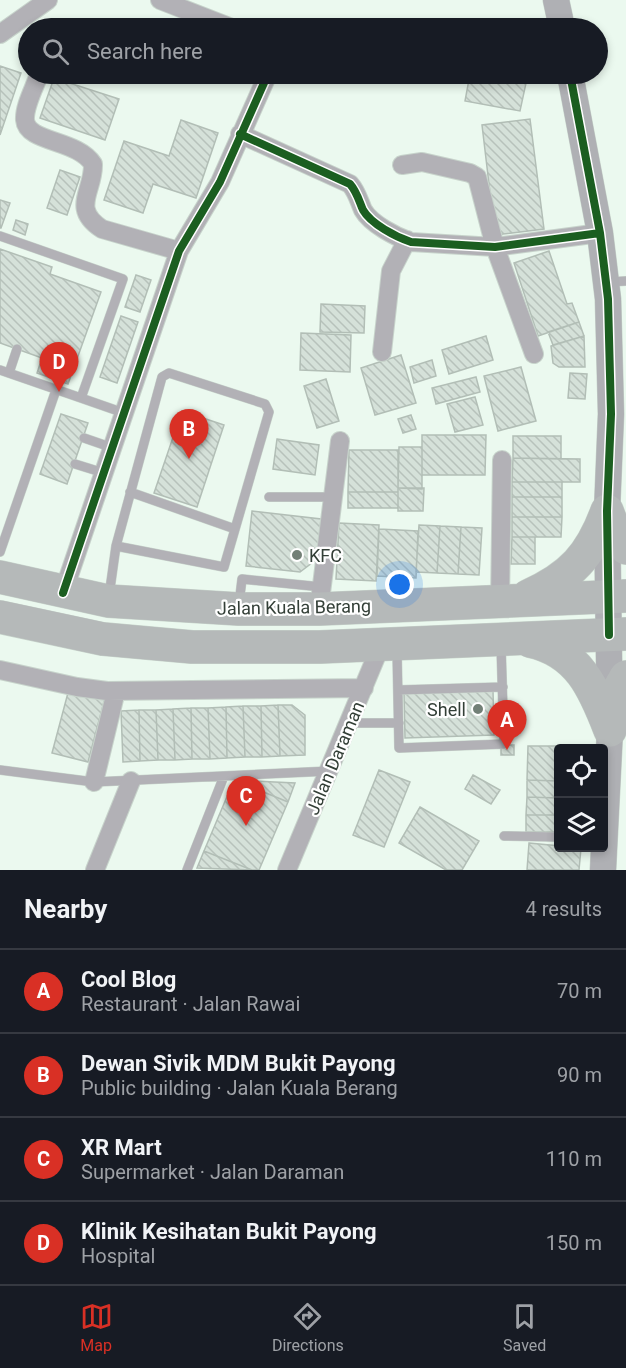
<!DOCTYPE html>
<html lang="en">
<head>
<meta charset="utf-8">
<style>
  :root { --surface:#171b24; --page:#242831; --text:#f1f3f6; --muted:#9ea1a6; --line:#363941; --accent:#d93025 }
  body { margin:0; font-family:Roboto,sans-serif; background:var(--page); color:var(--text) }
  .controls { position:absolute; right:18px; bottom:18px; display:grid; overflow:hidden; border-radius:6px; box-shadow:0 3px 9px #0003 }
  .controls button { width:54px; height:54px; display:grid; place-items:center; padding:0; border:0; border-bottom:2px solid var(--line); background:var(--surface); color:var(--text); font:30px sans-serif }
  .you { position:absolute; left:400px; top:585px; width:21px; height:21px; margin:-15px; border:4px solid #fff; border-radius:50%; background:#1a73e8; box-shadow:0 0 0 9px #1a73e833 }
  .badge { display:grid; place-items:center; width:39px; height:39px; border-radius:50%; background:var(--accent); color:#fff; font-size:20px; font-weight:700 }
  .pin { position:absolute; translate:-50% -50px; filter:drop-shadow(0 2px 3px #0008) }
  .pin::after { content:''; position:absolute; top:32px; width:21px; height:18px; background:inherit; clip-path:polygon(0 0,100% 0,50% 100%) }
  .list { margin:0; padding:0; list-style:none }
  h2 { display:flex; justify-content:space-between; align-items:center; height:78px; margin:0; padding:0 24px; font-size:26px }
  h2 small { font-size:20px; font-weight:400; color:var(--muted) }
  .list li { display:grid; grid-template-columns:39px 1fr auto; gap:18px; align-items:center; box-sizing:border-box; height:84px; padding:0 24px; border-top:2px solid var(--line) }
  .list b { display:block; font-size:22px; white-space:nowrap }
  .list p { margin:0; font-size:20px; white-space:nowrap; color:var(--muted) }
  .list em { font-size:20px; font-style:normal; color:var(--muted) }
  .icon { flex:none; width:33px; height:33px; fill:none; stroke:currentColor; stroke-width:2; stroke-linecap:round; stroke-linejoin:round }
  .map { position:relative; flex:none; width:626px; height:870px; overflow:hidden }
  .search { position:absolute; background:var(--surface); box-shadow:0 3px 9px #0003; left:18px; right:18px; top:18px; height:66px; display:flex; align-items:center; gap:15px; box-sizing:border-box; padding:0 21px; border-radius:33px; color:var(--muted); font-size:22px }
  .sheet { height:414px; background:var(--surface) }
  nav { display:flex; justify-content:space-around; align-items:center; box-sizing:border-box; height:84px; border-top:2px solid var(--line); background:var(--surface); font-size:16px; color:var(--muted) }
  nav a { display:grid; justify-items:center; gap:3px }
  nav .on { color:var(--accent) }
  .map>svg:first-child { display:block }
  .building { fill:url(#building-back-hatch); stroke:#b2beb6; stroke-width:1.5 }
  .lines { fill:none; stroke-linecap:round; stroke-linejoin:round }
  .lane-casing { stroke:#c7d3cb; stroke-width:10 }
  .street-casing { stroke:#c7d3cb; stroke-width:20 }
  .secondary-casing { stroke:#c7d3cb; stroke-width:27 }
  .highway-casing { stroke:#c7d3cb; stroke-width:34 }
  .lane { stroke:#b2b1b6; stroke-width:9 }
  .street { stroke:#b2b1b6; stroke-width:18 }
  .secondary { stroke:#afb0b4; stroke-width:26 }
  .highway { stroke:#b5b9b9; stroke-width:33 }
  .cycleway-casing { stroke:#fff; stroke-width:11 }
  .cycleway { stroke:#1b5e20; stroke-width:8 }
  .poi-dot { fill:#738077; stroke:#fff; stroke-width:2 }
  .labels { text-anchor:middle; dominant-baseline:central; stroke-width:4.5; stroke-linejoin:round; paint-order:stroke }
  .poi-label { font-size:18px; fill:#333f37; stroke:#fff; text-anchor:start }
  .street-label { font-size:18px; fill:#333f37; stroke:#fff }
</style>
</head>
<body>
<div class="map">
<svg width="626" height="870" viewBox="0 0 626 870">
  <defs>
    <pattern id="building-back-hatch" width="6" height="6" patternUnits="userSpaceOnUse" patternTransform="scale(1.5)"><rect width="6" height="6" fill="#d5e1d9"/><path d="M-1 5l2 2M0 0l6 6M5-1l2 2" fill="none" stroke="#b7c2bb"/></pattern>
  </defs>
  <rect width="100%" height="100%" fill="#ebf9ef"/>
  <path class="building" d="M0 66 21 73 0 135Z
    M430 74H459L457 81Z
    M470 74H528L520 111 465 101Z
    M54 78 119 99 105 140 40 118Z
    M530 119 544 229 495 235 482 125Z
    M181 120 218 133 196 198 153 184 143 213 104 200 124 141 169 156Z
    M60 170 80 177 67 215 47 208Z
    M0 200 10 203 1 228H0Z
    M16 220 28 224 25 235 13 230Z
    M0 249 52 267 50 274 101 292 68 384 37 373 42 358 0 343Z
    M549 251 567 304 572 303 579 322 538 336 514 263Z
    M136 275 151 280 140 312 125 307Z
    M321 304 365 306 364 333 320 332Z
    M121 316 138 322 117 383 100 377Z
    M579 322 584 336 553 345 548 332Z
    M301 333 351 335 350 372 300 370Z
    M486 336 493 360 449 374 442 350Z
    M584 336 585 367H559L553 363 551 346Z
    M401 355 416 403 375 415 361 368Z
    M432 360 436 376 414 383 410 367Z
    M521 367 536 421 498 431 484 376Z
    M570 373 587 374 585 399 568 398Z
    M476 377 480 392 436 404 432 388Z
    M326 379 339 421 317 428 304 386Z
    M475 397 483 425 455 432 447 404Z
    M182 411 224 425 197 507 154 493Z
    M61 414 88 423 67 484 40 474Z
    M411 415 416 429 403 433 398 419Z
    M422 435H486L485 475H422Z
    M513 436H561V459L513 458Z
    M277 439 319 445 315 475 273 469Z
    M399 447H422V489L398 488Z
    M349 450H398V492H348Z
    M513 458 580 459V482H512Z
    M512 482H562V497H512Z
    M398 488H424L423 511H398Z
    M348 492H398V508H348Z
    M512 497H562V517H512Z
    M252 511 321 519 317 559 300 572 246 566Z
    M512 517H562L561 537H512Z
    M339 523 379 525 376 581 336 579Z
    M419 525 440 526 437 573 416 572Z
    M440 526 461 527 458 574 437 573Z
    M461 527 482 528 479 575 458 574Z
    M379 529 418 531 416 578 377 576Z
    M512 537H535V564H511Z
    M69 689 105 698 88 762 52 753Z
    M493 690 494 735 405 738 404 693Z
    M278 705H292L305 715V755L280 756Z
    M278 705 280 756 262 757 261 706Z
    M243 706 245 757 227 758 226 707Z
    M243 706H261L262 757H245Z
    M226 707 227 758 210 759 208 708Z
    M191 708 192 759 175 760 173 709Z
    M191 708H208L210 759H192Z
    M173 709 175 760H158L156 710Z
    M139 710 140 761 123 762 121 711Z
    M139 710H156L158 760 140 761Z
    M501 745H514V755H501Z
    M528 746H582V748H558V781L527 780Z
    M379 770 410 782 384 847 353 835Z
    M473 775 500 790 491 804 465 789Z
    M234 780 295 783 288 802Z
    M234 780 288 802 259 870H252L204 851Z
    M527 780 558 781V798L527 797Z
    M527 797 558 798V815H526Z
    M420 807 479 841 462 870H446L399 843Z
    M526 815H558V832H526Z
    M529 843 581 848 579 870H527Z
    M204 851 252 870 197 868Z"/>
  <g class="lines">
    <g class="lane-casing">
      <path id="lane" d="M0 236 123 279 81 398 0 370
        M609 282 626 281
        M9 373 17 349
        M81 398 124 413
        M84 438 113 448
        M75 464 104 473
        M130 492 235 529
        M269 497H333
        M0 552 56 390
        M109 596 116 546 162 377 169 373 265 404 269 412 224 567 116 546
        M239 604 242 579 322 587
        M397 651 399 748 504 744 501 645
        M398 690 503 687
        M349 723H399
        M0 770 94 782 330 771
        M504 836 558 837
        M187 870 224 776"/>
    </g>
    <g class="street-casing">
      <path id="street" d="M160 0 232 28
        M0 34 48 0
        M39 74C35 87 24 106 25 120 27 143 77 139 93 164 94 191 70 208 102 229L179 251
        M240 134 350 184C357 192 359 201 363 210 371 224 396 237 411 242L495 247 600 233
        M402 165 422 162 470 173 477 177 495 247 534 354
        M382 352 391 271 407 240
        M63 593 179 251 220 182 268 74
        M500 602 502 460
        M319 609 340 441
        M0 670 77 687 107 691 364 688
        M94 782 116 691
        M95 870 131 781
        M287 870 381 645"/>
    </g>
    <g class="secondary-casing">
      <path id="secondary" d="M556 0 562 28
        M570 74 600 233 608 299 611 414 607 511 610 730 603 870"/>
    </g>
    <g class="highway-casing">
      <path id="highway" d="M607 511 614 529 626 548
        M0 577 108 601 239 609H319L626 596
        M528 596C571 577 591 555 607 511
        M0 617 103 639 192 647H320L626 634
        M530 641C578 651 594 688 610 730
        M610 730 614 698 626 677"/>
    </g>
    <use href="#lane" class="lane"/>
    <use href="#street" class="street"/>
    <use href="#secondary" class="secondary"/>
    <use href="#highway" class="highway"/>
    <g class="cycleway-casing">
      <path id="cycleway" d="M570 74 600 233 608 299 611 414 607 511 609 635
        M240 134 350 184C357 192 359 201 363 210 371 224 396 237 411 242L495 247 600 233
        M63 593 179 251 220 182 268 74"/>
    </g>
    <use href="#cycleway" class="cycleway"/>
  </g>
  <g class="poi-dot">
    <circle cx="297" cy="555" r="6"/>
    <circle cx="478" cy="709" r="6"/>
  </g>
  <g class="labels">
    <g class="poi-label">
      <text x="309" y="555">KFC</text>
      <text x="466" y="709" text-anchor="end">Shell</text>
    </g>
    <g class="street-label">
      <text transform="translate(294 607) rotate(-1)">Jalan Kuala Berang</text>
      <text transform="translate(335 758) rotate(-67)">Jalan Daraman</text>
    </g>
  </g>
</svg>
<div class="controls">
<button><svg class="icon" aria-label="locate" viewBox="0 0 24 24"><circle cx="12" cy="12" r="6"/><path d="M12 2v4M12 18v4M2 12h4M18 12h4"/></svg></button>
<button><svg class="icon" aria-label="layers" viewBox="0 0 24 24"><path d="M12 4l9 5-9 5-9-5zM3 14l9 5 9-5"/></svg></button>
</div>
<div class="you"></div>
<div class="pin badge" style="left:507px;top:750px">A</div>
<div class="pin badge" style="left:189px;top:459px">B</div>
<div class="pin badge" style="left:246px;top:826px">C</div>
<div class="pin badge" style="left:59px;top:392px">D</div>
<div class="search"><svg class="icon" aria-label="search" viewBox="0 0 24 24"><circle cx="10" cy="10" r="6"/><path d="M15 15l6 6"/></svg>Search here</div>
</div>
<section class="sheet">
<h2>Nearby<small>4 results</small></h2>
<ul class="list">
<li><span class="badge">A</span><div><b>Cool Blog</b><p>Restaurant · Jalan Rawai</p></div><em>70 m</em></li>
<li><span class="badge">B</span><div><b>Dewan Sivik MDM Bukit Payong</b><p>Public building · Jalan Kuala Berang</p></div><em>90 m</em></li>
<li><span class="badge">C</span><div><b>XR Mart</b><p>Supermarket · Jalan Daraman</p></div><em>110 m</em></li>
<li><span class="badge">D</span><div><b>Klinik Kesihatan Bukit Payong</b><p>Hospital</p></div><em>150 m</em></li>
</ul>
</section>
<nav>
<a class="on"><svg class="icon" aria-label="map" viewBox="0 0 24 24"><path d="M3 6l6-2 6 2 6-2v14l-6 2-6-2-6 2zM9 4v14M15 6v14"/></svg>Map</a>
<a><svg class="icon" aria-label="directions" viewBox="0 0 24 24"><path d="M12 3l9 9-9 9-9-9zM9 14v-3h6M13 9l2 2-2 2"/></svg>Directions</a>
<a><svg class="icon" aria-label="saved" viewBox="0 0 24 24"><path d="M7 4h10v16l-5-4-5 4z"/></svg>Saved</a>
</nav>
</body>
</html>
